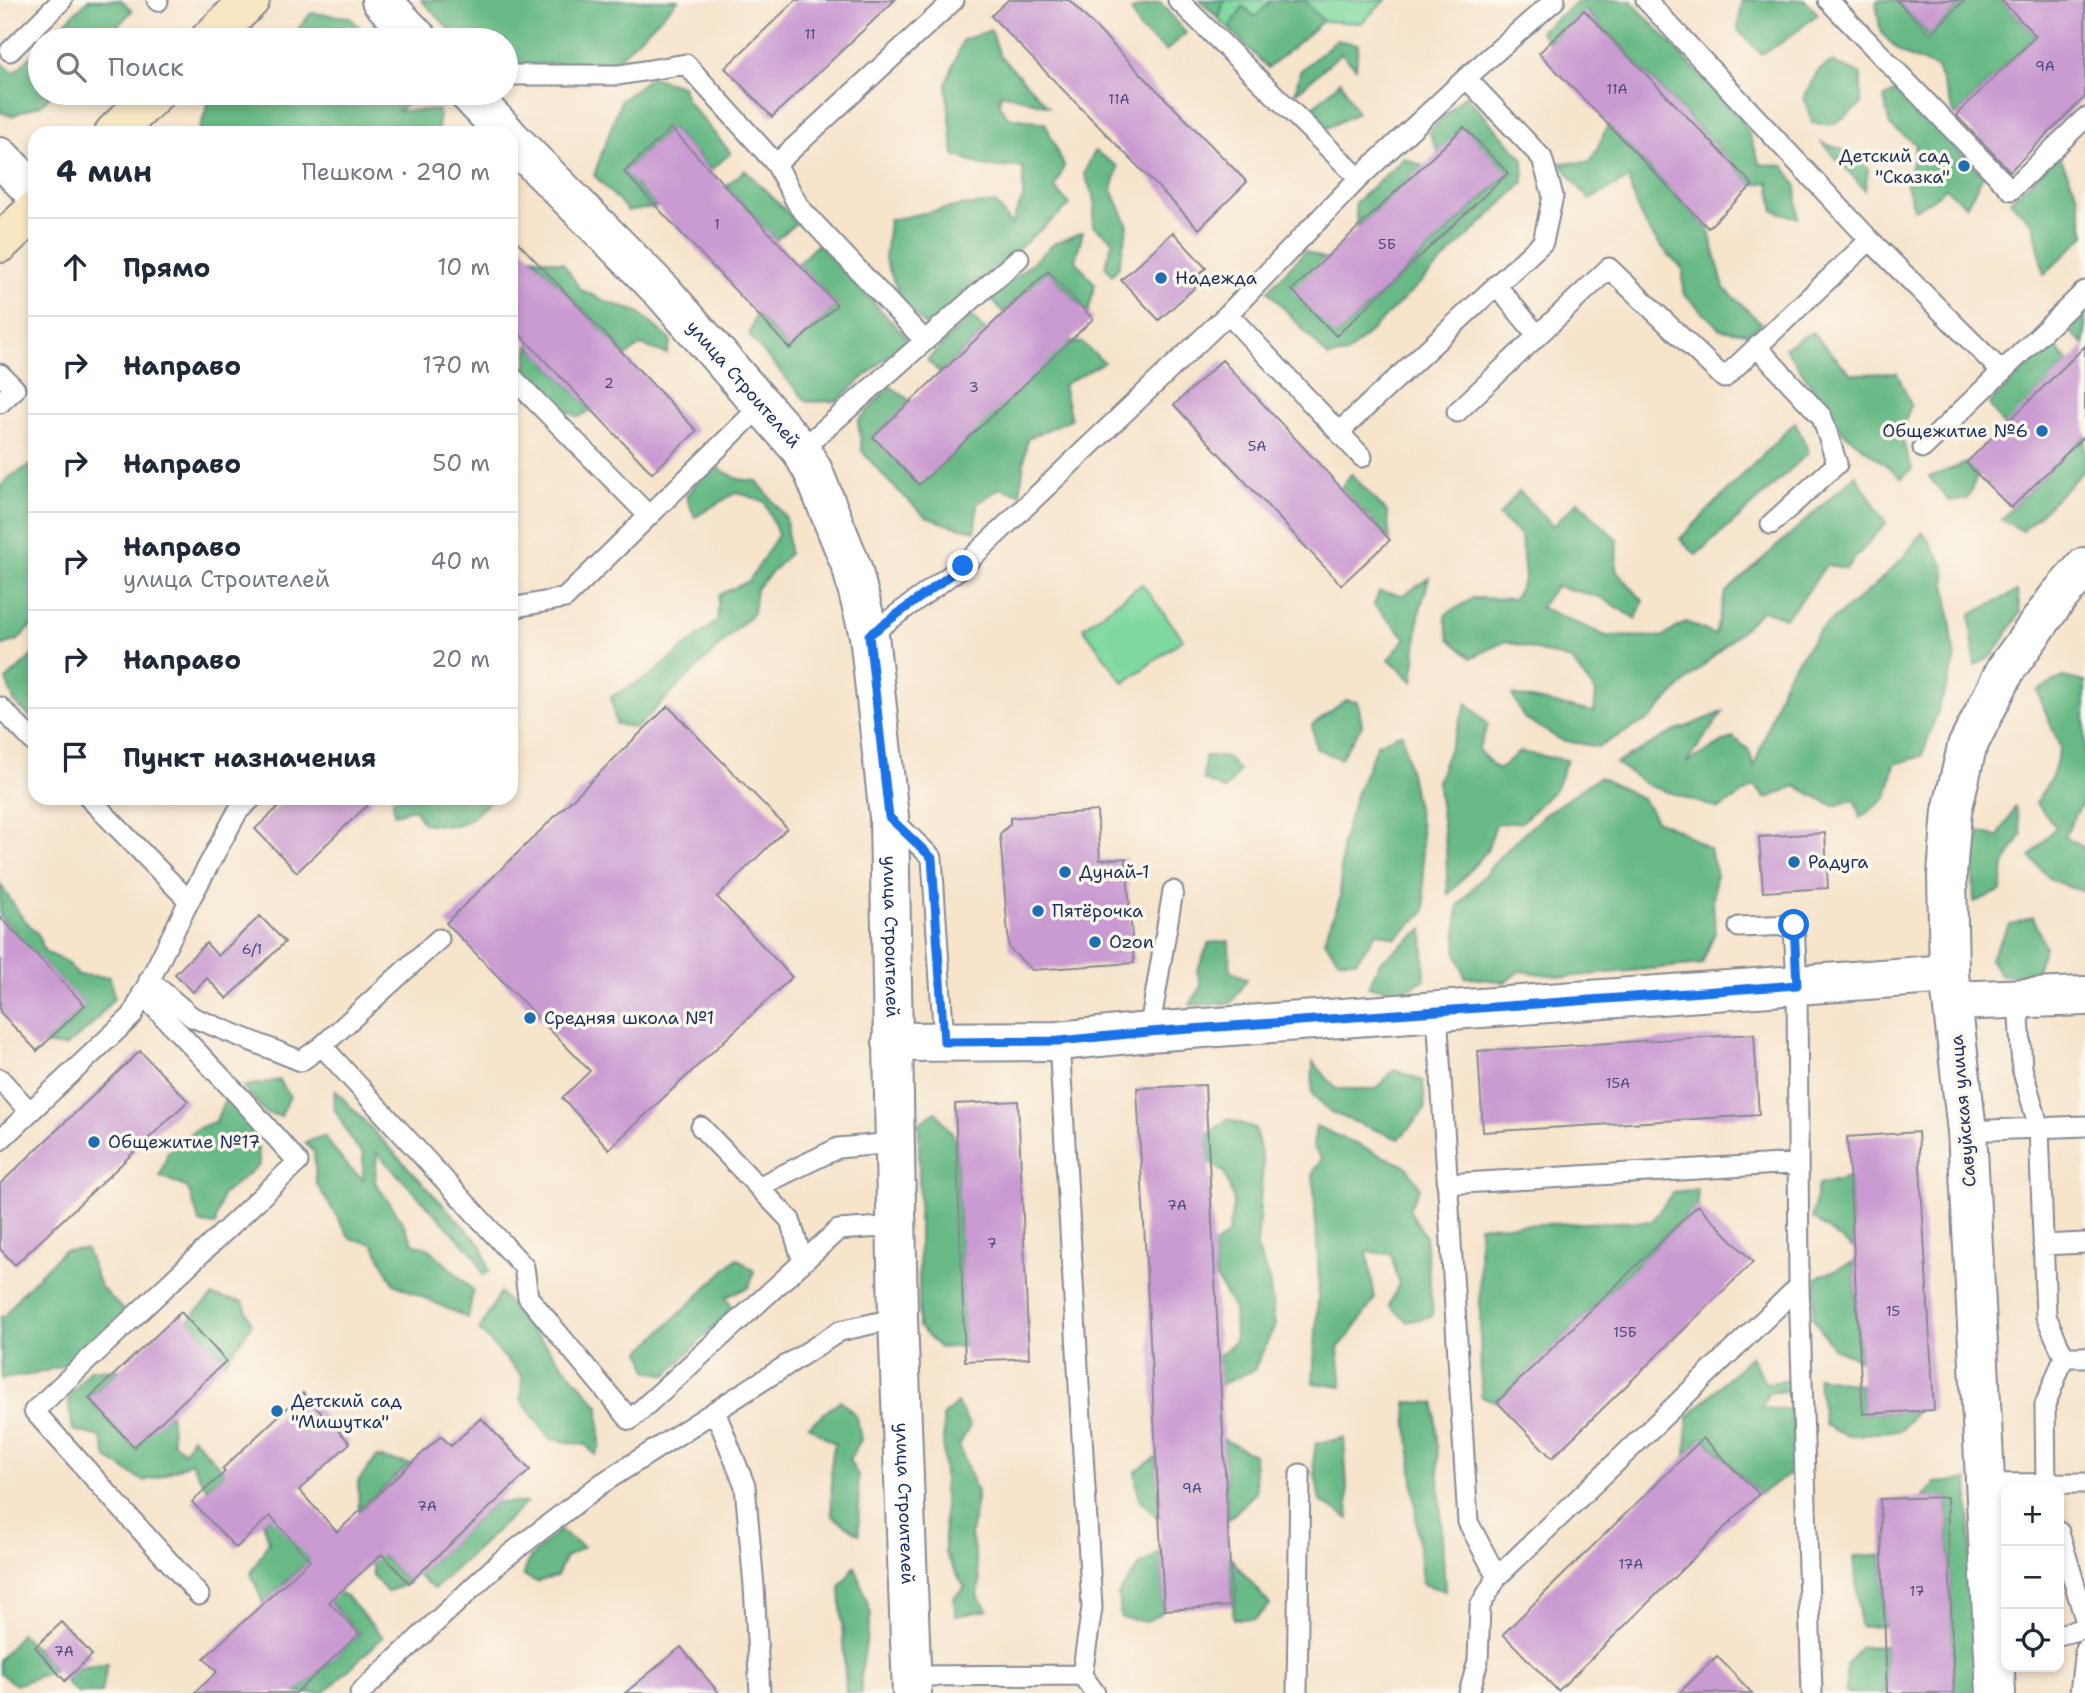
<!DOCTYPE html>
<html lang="ru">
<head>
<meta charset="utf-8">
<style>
  :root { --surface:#fff; --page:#f2f2f3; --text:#1f2937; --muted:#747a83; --line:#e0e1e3 }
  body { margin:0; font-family:"Shantell Sans",sans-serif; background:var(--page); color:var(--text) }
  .controls { position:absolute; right:21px; bottom:21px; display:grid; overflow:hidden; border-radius:14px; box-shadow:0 4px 10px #0003 }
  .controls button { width:63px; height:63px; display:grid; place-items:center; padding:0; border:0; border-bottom:2px solid var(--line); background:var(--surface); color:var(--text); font:35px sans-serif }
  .stop { position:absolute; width:21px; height:21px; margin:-16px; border:5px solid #1a73e8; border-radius:50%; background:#fff }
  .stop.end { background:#1a73e8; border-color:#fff; box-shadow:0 2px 7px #0008 }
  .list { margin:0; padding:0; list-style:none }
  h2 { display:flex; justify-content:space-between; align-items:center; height:91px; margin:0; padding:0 28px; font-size:30px }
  h2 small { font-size:23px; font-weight:400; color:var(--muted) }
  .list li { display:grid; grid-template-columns:46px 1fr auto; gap:21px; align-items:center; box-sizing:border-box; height:98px; padding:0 28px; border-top:2px solid var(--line) }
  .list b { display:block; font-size:26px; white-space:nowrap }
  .list p { margin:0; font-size:23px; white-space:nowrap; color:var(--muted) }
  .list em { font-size:23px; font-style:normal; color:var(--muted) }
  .icon { flex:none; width:38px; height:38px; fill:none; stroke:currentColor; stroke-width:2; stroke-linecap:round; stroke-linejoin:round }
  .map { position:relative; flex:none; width:2085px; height:1693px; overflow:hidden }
  .search { position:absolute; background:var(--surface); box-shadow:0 4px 10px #0003; left:28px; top:28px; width:490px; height:77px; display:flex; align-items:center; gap:18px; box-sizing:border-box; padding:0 24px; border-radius:38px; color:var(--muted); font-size:26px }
  .panel { position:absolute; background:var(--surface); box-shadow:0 4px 10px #0003; left:28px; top:126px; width:490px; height:679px; border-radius:21px }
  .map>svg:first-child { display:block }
  .green { fill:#7fd99e; stroke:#4d847e; stroke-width:2 }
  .forest { fill:#67b985; stroke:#417472; stroke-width:2 }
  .building { fill:#ca9bd2 }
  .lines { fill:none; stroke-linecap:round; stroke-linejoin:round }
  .lane-casing { stroke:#888a94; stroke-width:23 }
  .street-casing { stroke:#888a94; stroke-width:42 }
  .secondary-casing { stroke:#888a94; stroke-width:42 }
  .lane { stroke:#fff; stroke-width:19 }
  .street { stroke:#fff; stroke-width:38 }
  .secondary { stroke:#f7e8c3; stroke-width:38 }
  .route { stroke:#1a73e8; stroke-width:9 }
  .poi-dot { fill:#1f6fb2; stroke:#fbf7ec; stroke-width:2.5 }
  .labels { text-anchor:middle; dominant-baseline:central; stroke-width:7; stroke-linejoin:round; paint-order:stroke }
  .number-label { font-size:14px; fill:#474a7b }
  .poi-label { font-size:18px; fill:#1b2f5e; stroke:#fbf7ec; text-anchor:start }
  .street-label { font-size:18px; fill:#1b2f5e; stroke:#fbf7ec }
</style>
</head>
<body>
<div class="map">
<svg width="2085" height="1693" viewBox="0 0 2085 1693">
  <rect width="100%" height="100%" fill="#fbf7ec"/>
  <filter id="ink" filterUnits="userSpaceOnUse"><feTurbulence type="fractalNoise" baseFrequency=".0143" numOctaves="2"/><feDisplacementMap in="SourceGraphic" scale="14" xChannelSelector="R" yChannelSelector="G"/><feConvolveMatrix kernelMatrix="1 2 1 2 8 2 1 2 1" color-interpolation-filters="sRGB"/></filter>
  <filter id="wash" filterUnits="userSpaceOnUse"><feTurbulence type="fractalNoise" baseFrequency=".00686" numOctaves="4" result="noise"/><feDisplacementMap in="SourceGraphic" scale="28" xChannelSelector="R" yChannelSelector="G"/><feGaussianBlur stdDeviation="1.57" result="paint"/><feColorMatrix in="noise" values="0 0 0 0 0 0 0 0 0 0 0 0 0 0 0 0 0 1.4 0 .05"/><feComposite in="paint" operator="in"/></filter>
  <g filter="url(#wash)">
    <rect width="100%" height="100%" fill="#f6e4cb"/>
    <path class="green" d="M1200 0H1386L1361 23 1323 21 1268 68Z
      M1142 584 1183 639 1124 683 1083 628Z"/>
    <path class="forest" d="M88 0H121L132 11 104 40H47Z
      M421 0H678L616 61 528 65 506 58V40H460Z
      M1200 0H1224L1219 19Z
      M1272 0H1304L1323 21 1268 68 1229 29 1243 6 1255 17Z
      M1580 0H1630L1744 122 1760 164 1784 166 1796 185 1798 218 1774 211 1769 182 1753 185 1585 10 1549 43 1540 31Z
      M1742 0H1805L1818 14 1783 42 1761 54 1738 30Z
      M1878 0H1896L1930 34 1965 0H2001L2036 36 1955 116 1937 68 1903 54 1881 33 1876 3Z
      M1160 2 1186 33 1166 51 1139 29 1131 10Z
      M311 13 349 17 373 40H289Z
      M991 30 1000 56 1048 106 1001 93 999 105 1008 117 1045 123 1064 166 1055 188 1070 205 926 326 902 302 885 259 889 220 959 206 996 203 1011 225 1023 198V167H987L954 155 946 84 963 40Z
      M1336 40 1358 44 1356 68 1341 53 1295 94 1300 71Z
      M40 47V93H53L41 105 11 116 0 112V63L15 72Z
      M1831 62 1861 74V105L1833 125 1812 123 1804 97 1817 72Z
      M651 77 682 86 686 100 731 153 711 170 671 128 624 172 657 207 628 211 594 175 621 100Z
      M1341 81 1357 113 1325 129 1310 110Z
      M1898 90 1983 176 1966 206 1945 188 1932 200 1914 209 1907 185 1916 144 1890 126 1884 98Z
      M212 93H419L398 111 439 110 438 133H198Z
      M1465 95 1523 158 1524 182 1347 354 1328 357 1268 291 1305 251 1325 259 1336 336 1508 174 1465 128 1438 152 1429 132Z
      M1608 125 1708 228 1724 288 1761 323 1752 334 1720 329 1683 293V269C1654 241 1635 218 1629 178L1589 200 1560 163 1591 162Z
      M1822 143 1848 151 1868 169 1865 190Z
      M1095 151 1118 167 1112 190 1128 226 1118 268 1112 275 1105 266 1113 240 1093 226 1095 200 1084 173Z
      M2059 155 2077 193 2085 235 2044 275 2034 225 2010 201Z
      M1404 158 1423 166 1357 228 1355 203Z
      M745 170 797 222 776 240 726 186Z
      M1083 232 1075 260 1095 284 1088 313 1048 271 1003 313 991 298 1055 243Z
      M818 244 908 339 837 401 807 402 749 336 756 314 790 349 837 305 798 263Z
      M532 257 563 263 580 289 604 301 638 312 671 340 667 354 641 345 626 356Z
      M2085 313V345L2066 328Z
      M971 316 985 330 940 373 927 360Z
      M1812 332 1851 374 1897 373 1911 405 1900 434 1912 469 1902 478 1843 432 1785 347Z
      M1068 342 1082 343 1104 362 1063 385 1071 419 1027 439 1020 494 1000 488 977 504 975 531 949 525 925 516 888 481 862 451 858 421 890 386 911 401 874 437Z
      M2052 343 2069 362 2004 427 1989 404Z
      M529 344 592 410 578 417 556 404 526 371Z
      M1795 422 1809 452 1741 516 1696 555 1680 539Z
      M2085 435V469L2023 531 2002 520 2011 508Z
      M35 463V622L18 640 0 646V487L9 477Z
      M1967 463 1978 474 1967 499 1949 501 1929 477Z
      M712 465 738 479 757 481 786 518 789 554 756 589 753 613 636 728 616 724 611 697 650 676 717 621 719 595 749 581 778 535 765 502 737 492 695 517 686 496Z
      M1351 474 1387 512 1390 540 1341 488Z
      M1856 475 1886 523 1846 569 1826 565 1807 593 1785 618 1763 610 1676 691 1651 718 1598 747 1561 740 1524 718 1512 695 1594 712 1596 693 1571 660 1506 641 1471 658 1449 639 1445 615 1473 598 1514 599 1525 578 1521 536 1499 516 1519 491 1553 526 1578 501 1617 540 1616 570 1643 601 1636 619 1600 597 1556 586 1540 607 1606 636 1662 637 1686 622 1715 635 1725 593Z
      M1923 532 1944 565 1955 662 1922 756 1895 764 1887 797 1860 818 1855 799 1834 806 1795 786 1766 799 1755 786 1719 809 1647 785 1616 763 1671 733 1723 712 1686 763 1733 737 1749 750 1754 767 1785 678 1820 630 1872 588 1901 560Z
      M1429 578 1419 614 1413 682 1389 659 1406 638 1374 605 1379 592 1404 595Z
      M2017 591 2020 613 1994 654 1975 666 1970 615Z
      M35 653V721L15 703 6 680Z
      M2063 677 2085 682V797L2064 837 2085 848V892L2051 880 2030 857 2056 827 2036 803 2053 774 2060 747 2037 691Z
      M1346 700 1358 702 1362 725 1340 759 1316 748 1312 725Z
      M1467 703 1488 725 1478 750 1498 770 1519 752 1567 760 1556 788 1522 822 1496 824 1487 851 1448 895 1446 848 1437 781Z
      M1402 733 1421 828 1425 911 1396 938 1377 932 1356 961 1339 960 1324 940 1340 899 1342 844 1355 797 1377 744Z
      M1205 756 1227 757 1239 771 1225 790 1203 779Z
      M1599 777 1643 799 1656 820 1682 832 1709 849 1716 871 1713 902 1715 932 1702 964 1566 977 1519 971 1506 982 1465 977 1456 951 1458 906 1502 854 1544 815Z
      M393 798H492C467 826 460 829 423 823L414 809 394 814Z
      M2015 807 2022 834 2004 865 2001 891 1974 902 1973 865 1980 832 1998 837Z
      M0 884 22 917 38 934 45 952 65 961 78 975 110 977 114 998 90 1027 65 1047 44 1044 84 1005 0 917Z
      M2033 917 2045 946 2034 975H2000L1990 959 2009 925Z
      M1423 929 1425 979 1406 990 1368 987 1380 962Z
      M1229 941 1230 970 1247 979 1231 1003 1190 1005 1201 986 1197 971 1209 943Z
      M1313 1062 1336 1089H1376L1394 1070 1423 1081 1425 1110 1399 1139 1332 1113 1312 1094Z
      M279 1080 290 1096 281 1116 266 1113 243 1087Z
      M335 1090 482 1246 489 1272 483 1275 476 1257 377 1153 375 1182 401 1219 413 1243 430 1249 473 1290 468 1318 394 1284 373 1244 350 1238 316 1183 314 1152 305 1142 324 1136 346 1165 363 1179V1154L351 1140 334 1108Z
      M226 1097C248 1123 259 1130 259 1165L222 1195 215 1225 200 1223 188 1188 160 1176 168 1152 194 1130 216 1121Z
      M936 1112 956 1139 965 1346 940 1348 919 1327V1123Z
      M1227 1119 1255 1128 1263 1162 1257 1248 1269 1280 1275 1325 1254 1370 1220 1385 1219 1356 1235 1341 1234 1309 1215 1276 1213 1246 1228 1234 1234 1201 1224 1172 1209 1163 1207 1136Z
      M1316 1126 1407 1167 1420 1187 1409 1209 1425 1236 1433 1316 1407 1322 1389 1305 1399 1284 1391 1254 1367 1252 1375 1298 1353 1331 1338 1348 1342 1387 1313 1383 1319 1281 1313 1171 1322 1159 1313 1147Z
      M1849 1177 1853 1248 1812 1218 1818 1185Z
      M1697 1189 1698 1205 1497 1402 1481 1396 1479 1226 1652 1221 1673 1192Z
      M86 1249 100 1286 126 1313 68 1364 35 1374 2 1379 0 1317 5 1316 20 1295 63 1251Z
      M737 1258 754 1271 749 1287 726 1297 732 1308 667 1375 648 1371 641 1351Z
      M1854 1262 1859 1359 1833 1348 1813 1318 1816 1278Z
      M500 1293 599 1406 600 1447 595 1455 586 1445 550 1439 521 1400 522 1376 479 1330Z
      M212 1296 243 1302 252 1324 226 1361 188 1320Z
      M1751 1356 1765 1383 1792 1380 1793 1390 1768 1393 1762 1408 1794 1410V1472L1759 1494 1704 1438 1686 1454 1688 1417Z
      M90 1369 118 1370 89 1398 133 1446 170 1413 173 1442 184 1452 192 1437 225 1472 207 1489 191 1462 159 1477 143 1481 107 1458 101 1437 73 1430 68 1399Z
      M1817 1377 1861 1385 1863 1414 1916 1411 1901 1430 1847 1436 1825 1425Z
      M840 1400 857 1417 861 1440 849 1460 858 1475 859 1534 832 1516 831 1458 835 1444 809 1426Z
      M1406 1402 1435 1403 1445 1591 1422 1584Z
      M957 1403 970 1426 959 1446 977 1492 971 1535 980 1583 977 1596 988 1610 955 1616 954 1597 965 1588 945 1553 943 1417Z
      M1344 1438 1349 1519 1320 1501 1313 1463 1316 1443Z
      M1223 1439 1254 1455 1256 1492 1228 1520Z
      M377 1457 410 1464 359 1511 358 1481Z
      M1156 1457 1160 1520 1139 1499 1135 1472Z
      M1968 1480 1977 1693H1954L1947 1497 1923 1498 1935 1483Z
      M496 1502 526 1503 434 1589 417 1575Z
      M274 1512 310 1560 263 1603 251 1573 269 1541 263 1523Z
      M559 1530 583 1547 565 1558 557 1576 537 1582 523 1576 530 1558Z
      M375 1547 409 1583 387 1592 373 1576 370 1552Z
      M1161 1552 1164 1610 1147 1622 1121 1618 1118 1595 1139 1566Z
      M1882 1555 1885 1626 1860 1627 1854 1556Z
      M1229 1556 1270 1605 1255 1619H1234Z
      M855 1566 871 1614 861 1672V1693H846L840 1587Z
      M327 1589 345 1595 383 1637 324 1693H296L359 1634 322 1594Z
      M21 1633 55 1670 16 1685 0 1674V1659Z
      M1885 1646 1887 1693H1846V1665L1861 1647Z
      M108 1663 101 1693H77L65 1681 79 1668Z"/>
    <g id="blocks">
      <path class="building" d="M796 0H895L772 117 725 68Z
        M1008 0H1069L1247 182 1199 229 991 16Z
        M1896 0H1965L1930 34Z
        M2001 0H2085V97L2010 171 1956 115 2036 36Z
        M1584 10 1753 185 1708 228 1539 53Z
        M1464 127 1508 173 1336 336 1292 290Z
        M671 128 837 305 790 349 624 172Z
        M1173 232 1206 268 1197 276 1202 281 1159 320 1121 280Z
        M511 235 697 431 652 473 511 325Z
        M1048 271 1093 319 919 485 873 437Z
        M2085 346V435L2011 508 1966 463Z
        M1222 360 1390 540 1341 585 1174 405Z
        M668 706 787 828 717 897 792 977 609 1149 562 1098 590 1071 446 923Z
        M288 798H375L297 872 255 829Z
        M1097 811 1100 860 1126 858 1134 963 1032 970 1009 948 1000 834 1010 824V818Z
        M1825 833 1828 888 1763 892 1759 837Z
        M260 916 285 942 227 999 207 978 193 992 175 974 206 943 218 956Z
        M0 917 85 1005 37 1051 0 1012Z
        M1754 1034 1759 1115 1483 1132 1478 1051Z
        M140 1051 188 1101 15 1265 0 1249V1184Z
        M1205 1085 1232 1606 1164 1610 1137 1088Z
        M1018 1101 1029 1358 965 1361 955 1104Z
        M1918 1132 1934 1410 1863 1414 1847 1137Z
        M1698 1205 1753 1262 1552 1458 1497 1402Z
        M181 1312 226 1361 134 1447 89 1398Z
        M303 1393 350 1443 299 1490 337 1532 441 1436 451 1446 481 1418 530 1470 409 1583 382 1554 329 1602 359 1634 296 1693H194L217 1672 204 1658 310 1560 270 1516 236 1548 192 1502 225 1472 222 1469Z
        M1703 1438 1759 1494 1558 1691 1503 1634Z
        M1947 1497 1954 1693H1887L1880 1499Z
        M62 1622 92 1655 65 1681 35 1647Z
        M681 1647 719 1693H625Z
        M1717 1656 1752 1693H1679Z"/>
    </g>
  </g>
  <g filter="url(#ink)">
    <use href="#blocks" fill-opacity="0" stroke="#888a94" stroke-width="2"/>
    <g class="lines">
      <g class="lane-casing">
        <path id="lane" d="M157 0 158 1
          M1178 0 1359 178
          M1646 0 1870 240 2002 372
          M1828 0 2011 190 2085 118
          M10 51 62 0
          M506 75H619L686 64 776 164 799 207 925 341
          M776 164 954 0
          M1496 285 1537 335
          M1228 314 1362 457
          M1757 347 1822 417 1837 464 1771 524
          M0 374 15 389 0 403
          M511 376 649 516
          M1457 412 1609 268 1724 378 1870 240
          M1339 432 1543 242 1553 196 1542 158 1466 78
          M1923 448 2085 291
          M801 450 1019 258
          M511 608 565 598 761 406
          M869 635 963 566 1228 314 1359 178 1466 78 1555 0
          M0 707 35 743
          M89 798 189 901
          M892 819 932 858 944 1042
          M1739 927 1794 925 1797 985 1799 1286 1812 1693
          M149 980 192 1017 301 1061 322 1046 439 939
          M142 994 241 1098 298 1162 34 1411 199 1595
          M2018 999 2022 1068 2039 1128 2046 1316 2064 1357 2045 1405 2046 1488
          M1437 1011 1468 1522 1497 1577
          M1149 1032 1173 891
          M1059 1041 1092 1608 1082 1675 1095 1693
          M322 1046 524 1267 528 1297 630 1420 838 1230 896 1226
          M0 1079 29 1111
          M701 1127 790 1220 803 1262
          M1967 1131 2085 1126
          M0 1140 132 1016 189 901 238 811 252 798
          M1447 1184 1798 1163
          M760 1186 838 1148 894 1143
          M2043 1245 2085 1243
          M2064 1357H2085
          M715 1411 745 1486 754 1586 760 1693
          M1987 1484 2085 1483
          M2059 1532 2085 1619
          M2059 1635 2085 1628
          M912 1676 1082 1675
          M360 1693 501 1561 601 1484 840 1331 898 1318
          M1297 1693 1300 1474
          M1469 1693 1478 1661 1480 1606 1497 1577 1799 1286
          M2080 1693 2085 1649"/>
      </g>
      <g class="street-casing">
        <g id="street">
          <path d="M381 0 419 40"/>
          <path d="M468 93 506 133"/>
          <path id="s1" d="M511 139 663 292 801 450 813 471 852 568 869 635 889 817 898 1318 912 1693"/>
          <path d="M0 157 35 193"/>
          <path d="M1953 1001 2085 996"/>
          <path d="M892 1042 1059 1041 1149 1032 1949 974"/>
          <path d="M1996 1693 1967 1131 1949 974 1947 875 1952 811 1967 747 2006 669 2058 597 2085 567"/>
        </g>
      </g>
      <g class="secondary-casing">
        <path id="secondary" d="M209 40 250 0
          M114 133 155 93
          M0 243 35 210"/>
      </g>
      <use href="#lane" class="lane"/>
      <use href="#street" class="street"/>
      <use href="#secondary" class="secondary"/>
    </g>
  </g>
  <g class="lines" filter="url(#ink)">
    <path class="route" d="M963 566 869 635 889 817 932 858 944 1042 1059 1041 1149 1032 1797 985 1794 925"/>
  </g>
  <g class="poi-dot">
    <circle cx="1964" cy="166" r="7"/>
    <circle cx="1161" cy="278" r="7"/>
    <circle cx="2042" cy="431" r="7"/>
    <circle cx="1794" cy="862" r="7"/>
    <circle cx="1065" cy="872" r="7"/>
    <circle cx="1038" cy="911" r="7"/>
    <circle cx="1095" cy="942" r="7"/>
    <circle cx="530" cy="1018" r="7"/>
    <circle cx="94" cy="1142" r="7"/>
    <circle cx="277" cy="1411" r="7"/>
  </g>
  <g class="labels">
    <g class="number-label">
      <text x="810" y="34">11</text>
      <text x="2045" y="66">9А</text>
      <text x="1617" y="89">11А</text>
      <text x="1119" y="99">11А</text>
      <text x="717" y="224">1</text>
      <text x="1387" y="244">5Б</text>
      <text x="609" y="383">2</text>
      <text x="974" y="387">3</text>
      <text x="1257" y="446">5А</text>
      <text x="252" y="949">6/1</text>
      <text x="1618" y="1083">15А</text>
      <text x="1177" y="1205">7А</text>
      <text x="992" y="1243">7</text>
      <text x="1893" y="1311">15</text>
      <text x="1625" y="1332">15Б</text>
      <text x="1192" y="1488">9А</text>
      <text x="427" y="1506">7А</text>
      <text x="1631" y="1564">17А</text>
      <text x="1917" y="1591">17</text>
      <text x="64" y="1651">7А</text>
    </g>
    <g class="poi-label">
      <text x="1950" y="156" text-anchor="end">Детский сад<tspan x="1950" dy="21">"Сказка"</tspan></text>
      <text x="1175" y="278">Надежда</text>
      <text x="2028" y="431" text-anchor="end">Общежитие №6</text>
      <text x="1808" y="862">Радуга</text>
      <text x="1079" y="872">Дунай-1</text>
      <text x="1052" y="911">Пятёрочка</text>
      <text x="1109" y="942">Ozon</text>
      <text x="544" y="1018">Средняя школа №1</text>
      <text x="108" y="1142">Общежитие №17</text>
      <text x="291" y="1401">Детский сад<tspan x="291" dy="21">"Мишутка"</tspan></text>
    </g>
    <g class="street-label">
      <text stroke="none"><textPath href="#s1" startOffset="338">улица Строителей</textPath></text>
      <text stroke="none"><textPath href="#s1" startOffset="926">улица Строителей</textPath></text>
      <text transform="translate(1963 1111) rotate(-95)">Савуйская улица</text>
      <text stroke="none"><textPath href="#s1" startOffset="1493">улица Строителей</textPath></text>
    </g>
  </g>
</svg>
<div class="controls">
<button>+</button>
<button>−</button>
<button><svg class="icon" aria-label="locate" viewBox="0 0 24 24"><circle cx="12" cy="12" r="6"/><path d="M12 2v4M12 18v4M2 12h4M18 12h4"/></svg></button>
</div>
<div class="stop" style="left:1794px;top:925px"></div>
<div class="stop end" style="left:963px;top:566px"></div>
<div class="search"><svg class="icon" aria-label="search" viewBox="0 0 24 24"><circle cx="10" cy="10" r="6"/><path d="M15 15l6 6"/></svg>Поиск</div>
<section class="panel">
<h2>4 мин<small>Пешком · 290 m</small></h2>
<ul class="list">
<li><svg class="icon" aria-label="ahead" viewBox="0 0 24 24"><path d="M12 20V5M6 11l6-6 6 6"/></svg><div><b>Прямо</b></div><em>10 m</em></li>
<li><svg class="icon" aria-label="right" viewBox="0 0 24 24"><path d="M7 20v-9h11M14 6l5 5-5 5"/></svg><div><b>Направо</b></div><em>170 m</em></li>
<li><svg class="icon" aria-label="right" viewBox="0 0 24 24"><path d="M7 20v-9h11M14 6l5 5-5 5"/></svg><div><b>Направо</b></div><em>50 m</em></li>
<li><svg class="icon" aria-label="right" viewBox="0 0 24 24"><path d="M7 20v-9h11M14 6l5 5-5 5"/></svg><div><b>Направо</b><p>улица Строителей</p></div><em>40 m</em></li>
<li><svg class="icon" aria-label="right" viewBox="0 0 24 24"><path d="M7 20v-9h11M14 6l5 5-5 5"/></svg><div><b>Направо</b></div><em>20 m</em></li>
<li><svg class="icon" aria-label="arrive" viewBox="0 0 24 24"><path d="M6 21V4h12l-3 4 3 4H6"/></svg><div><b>Пункт назначения</b></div></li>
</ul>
</section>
</div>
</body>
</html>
